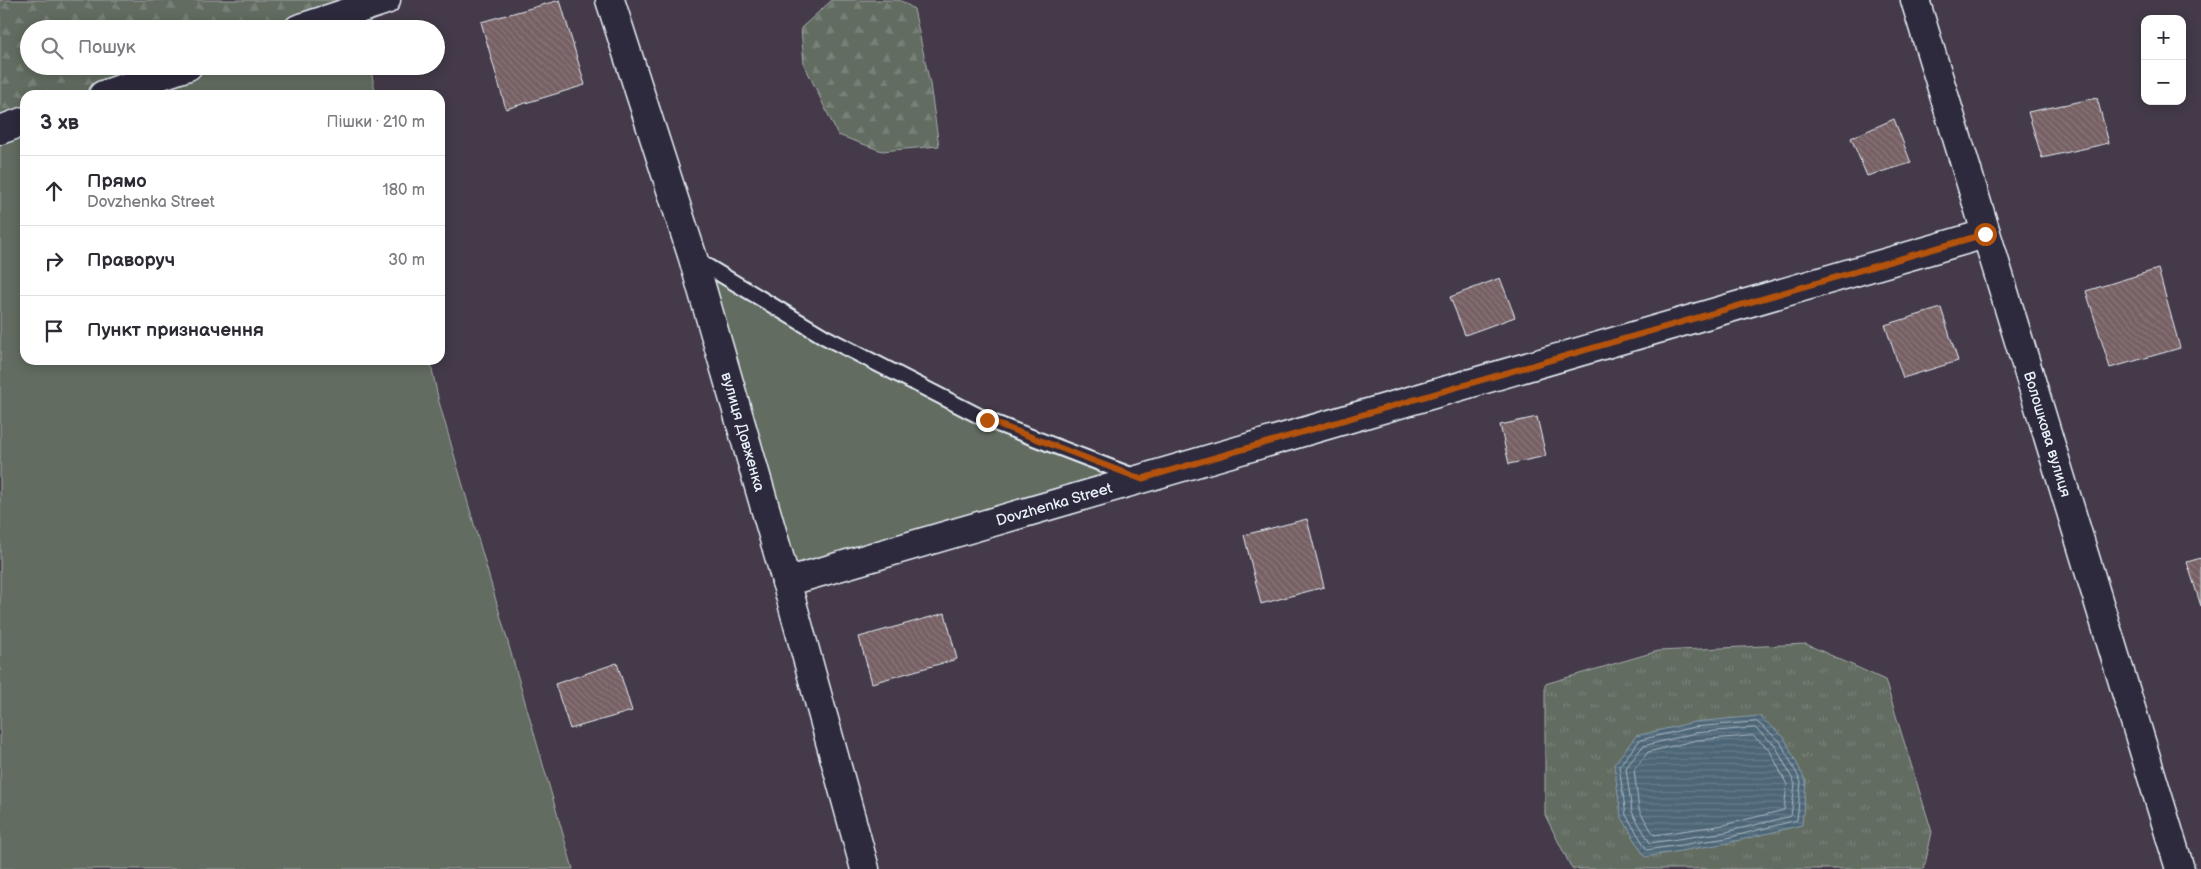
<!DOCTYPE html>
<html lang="uk">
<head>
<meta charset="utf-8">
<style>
  :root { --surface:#fff; --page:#f2f2f3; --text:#2b2b33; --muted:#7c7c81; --line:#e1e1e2 }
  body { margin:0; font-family:"Balsamiq Sans",sans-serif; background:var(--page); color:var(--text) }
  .controls { position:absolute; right:15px; top:15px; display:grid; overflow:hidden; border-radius:10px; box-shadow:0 2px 12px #0003 }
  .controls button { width:45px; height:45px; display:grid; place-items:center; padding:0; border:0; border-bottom:1px solid var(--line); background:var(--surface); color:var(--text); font:25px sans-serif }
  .stop { position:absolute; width:15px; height:15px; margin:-11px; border:4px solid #b45309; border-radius:50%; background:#fff }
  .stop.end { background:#b45309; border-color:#fff; box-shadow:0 1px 5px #0008 }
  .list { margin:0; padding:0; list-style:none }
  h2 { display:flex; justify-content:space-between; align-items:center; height:65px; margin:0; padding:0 20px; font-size:21px }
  h2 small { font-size:16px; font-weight:400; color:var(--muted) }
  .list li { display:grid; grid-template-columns:32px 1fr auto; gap:15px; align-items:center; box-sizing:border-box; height:70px; padding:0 20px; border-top:1px solid var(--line) }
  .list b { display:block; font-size:19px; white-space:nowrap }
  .list p { margin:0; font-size:16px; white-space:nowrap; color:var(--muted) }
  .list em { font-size:16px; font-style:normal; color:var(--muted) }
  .icon { flex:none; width:28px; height:28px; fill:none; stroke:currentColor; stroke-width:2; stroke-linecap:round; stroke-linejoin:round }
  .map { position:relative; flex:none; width:2201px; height:869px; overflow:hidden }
  .search { position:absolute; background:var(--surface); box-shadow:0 2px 12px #0003; left:20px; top:20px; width:425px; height:55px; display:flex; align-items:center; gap:12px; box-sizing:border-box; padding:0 18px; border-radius:28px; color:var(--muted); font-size:19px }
  .panel { position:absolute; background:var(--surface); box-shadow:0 2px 12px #0003; left:20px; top:90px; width:425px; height:275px; border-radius:15px }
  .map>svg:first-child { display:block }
  .grass { fill:#626c61; stroke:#a5aeac }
  .forest { fill:url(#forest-firs); stroke:#a5aeac }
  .park { fill:url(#park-tufts); stroke:#a5aeac }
  .water { fill:url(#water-rules); stroke:#8b9eab }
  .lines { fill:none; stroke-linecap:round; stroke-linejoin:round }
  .shore { stroke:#aab9c4; stroke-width:1 }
  .building { fill:url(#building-back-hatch); stroke:#e8f1f8 }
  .lane-casing { stroke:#e8f1f8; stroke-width:18 }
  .street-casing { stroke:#e8f1f8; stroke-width:31 }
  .lane { stroke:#2f2a3d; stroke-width:14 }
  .street { stroke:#2f2a3d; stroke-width:28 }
  .route { stroke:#b45309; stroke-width:6 }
  .labels { text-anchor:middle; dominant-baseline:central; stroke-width:4.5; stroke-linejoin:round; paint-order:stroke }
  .street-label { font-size:15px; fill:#e8f1f8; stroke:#2f2a3d }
</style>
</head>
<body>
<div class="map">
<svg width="2201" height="869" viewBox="0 0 2201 869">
  <defs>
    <pattern id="forest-firs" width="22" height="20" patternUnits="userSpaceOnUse" patternTransform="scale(1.25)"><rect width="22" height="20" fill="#626c61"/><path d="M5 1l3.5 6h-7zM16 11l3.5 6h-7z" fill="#788178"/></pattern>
    <pattern id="park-tufts" width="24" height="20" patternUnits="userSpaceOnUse" patternTransform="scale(1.25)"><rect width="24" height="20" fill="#626c61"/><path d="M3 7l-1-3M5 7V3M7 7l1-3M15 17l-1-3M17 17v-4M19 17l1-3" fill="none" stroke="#788178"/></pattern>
    <pattern id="water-rules" width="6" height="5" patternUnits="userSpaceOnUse" patternTransform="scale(1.25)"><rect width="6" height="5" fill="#4d6677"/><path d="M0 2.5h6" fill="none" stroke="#677c8b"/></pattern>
    <pattern id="building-back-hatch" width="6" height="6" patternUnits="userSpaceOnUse" patternTransform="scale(1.25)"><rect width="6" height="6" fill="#766064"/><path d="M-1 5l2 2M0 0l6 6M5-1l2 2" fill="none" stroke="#8a777b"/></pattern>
  </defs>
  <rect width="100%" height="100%" fill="#443a49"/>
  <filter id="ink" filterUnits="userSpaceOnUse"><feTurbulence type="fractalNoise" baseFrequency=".02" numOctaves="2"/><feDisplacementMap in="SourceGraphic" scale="10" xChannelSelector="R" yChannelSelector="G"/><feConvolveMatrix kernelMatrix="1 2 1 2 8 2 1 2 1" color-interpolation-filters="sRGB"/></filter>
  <g filter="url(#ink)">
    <path class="grass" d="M188 66H370L376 95H103Z
      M25 121V360H430L439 402 573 869H0V130Z
      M693 258 987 420 1141 479 783 570Z"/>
    <path class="forest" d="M0 0H386L298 29H29V66H188L103 95H25V121L0 130Z
      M832 0H900L914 9 930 84 939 146 882 151 838 135 804 64 801 28Z"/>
    <path class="park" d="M1806 644 1885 680 1932 832 1924 869H1572L1545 815V684L1658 651Z"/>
    <path class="water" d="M1759 716 1784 737 1806 782 1802 825 1728 843 1645 857 1621 816 1614 764 1636 736 1694 722Z"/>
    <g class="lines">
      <path class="shore" d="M1757 722 1780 741 1801 782 1797 820 1727 838 1647 850 1626 815 1619 766 1640 740 1694 727Z
        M1755 728 1775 745 1795 784 1791 816 1726 832 1650 843 1632 812 1626 768 1643 746 1695 733Z
        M1753 736 1769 749 1787 785 1784 810 1724 825 1654 835 1639 810 1634 770 1648 752 1697 740Z"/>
    </g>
    <path class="building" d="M560 0 585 85 506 109 481 22Z
      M2097 98 2109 143 2042 158 2028 112Z
      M1894 119 1911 163 1867 176 1851 138Z
      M2158 269 2180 348 2110 368 2086 291Z
      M1500 278 1515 317 1465 335 1450 297Z
      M1941 308 1958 361 1903 378 1885 325Z
      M1537 417 1546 456 1509 464 1500 425Z
      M1307 519 1324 587 1261 604 1244 535Z
      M2201 558V606L2187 562Z
      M945 613 957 659 872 683 859 637Z
      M617 663 632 711 570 729 555 684Z"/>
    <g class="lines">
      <g class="lane-casing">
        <path id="lane" d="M695 259 825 337 987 420 1136 477"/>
      </g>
      <g class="street-casing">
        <g id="street">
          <path id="s1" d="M610 0 693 258 783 570 865 869"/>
          <path id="s2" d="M1915 0 2180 869"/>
          <path d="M298 29 386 0"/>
          <path d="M103 95 188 66"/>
          <path d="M0 130 25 121"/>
          <path id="s3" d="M786 582 1985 234"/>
        </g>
      </g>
      <use href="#lane" class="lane"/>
      <use href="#street" class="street"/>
    </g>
  </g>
  <g class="lines" filter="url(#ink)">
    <path class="route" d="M987 420 1141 479 1985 234"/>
  </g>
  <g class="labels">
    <g class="street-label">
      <text stroke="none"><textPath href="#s1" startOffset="452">вулиця Довженка</textPath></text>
      <text stroke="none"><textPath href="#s2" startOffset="454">Волошкова вулиця</textPath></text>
      <text stroke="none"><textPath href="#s3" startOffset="279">Dovzhenka Street</textPath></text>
    </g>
  </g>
</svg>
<div class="controls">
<button>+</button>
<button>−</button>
</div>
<div class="stop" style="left:1985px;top:234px"></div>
<div class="stop end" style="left:987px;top:420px"></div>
<div class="search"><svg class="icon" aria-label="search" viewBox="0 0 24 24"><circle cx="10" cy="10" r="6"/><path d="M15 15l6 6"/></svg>Пошук</div>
<section class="panel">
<h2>3 хв<small>Пішки · 210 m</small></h2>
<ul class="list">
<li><svg class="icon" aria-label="ahead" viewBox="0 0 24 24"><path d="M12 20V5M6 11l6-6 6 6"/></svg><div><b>Прямо</b><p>Dovzhenka Street</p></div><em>180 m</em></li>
<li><svg class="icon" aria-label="right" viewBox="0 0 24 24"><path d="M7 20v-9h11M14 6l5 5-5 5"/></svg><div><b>Праворуч</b></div><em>30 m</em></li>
<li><svg class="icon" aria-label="arrive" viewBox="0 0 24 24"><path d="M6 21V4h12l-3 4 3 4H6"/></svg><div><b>Пункт призначення</b></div></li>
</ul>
</section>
</div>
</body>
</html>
